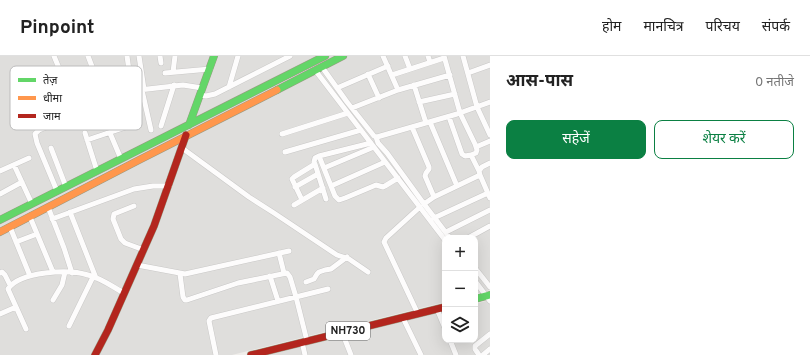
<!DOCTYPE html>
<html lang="hi">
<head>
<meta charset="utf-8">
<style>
  :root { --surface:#fff; --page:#f6f6f6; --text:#222; --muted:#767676; --line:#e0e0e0; --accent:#0b8043 }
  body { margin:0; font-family:Overpass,"Noto Sans Devanagari",sans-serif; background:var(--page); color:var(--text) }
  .controls { position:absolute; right:12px; bottom:12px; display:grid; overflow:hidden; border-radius:8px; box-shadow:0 4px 16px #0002 }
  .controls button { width:36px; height:36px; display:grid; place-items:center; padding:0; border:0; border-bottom:1px solid var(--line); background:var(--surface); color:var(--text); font:20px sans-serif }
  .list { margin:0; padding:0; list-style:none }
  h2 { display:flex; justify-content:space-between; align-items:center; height:52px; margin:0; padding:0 16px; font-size:17px }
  h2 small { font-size:13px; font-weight:400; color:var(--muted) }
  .actions { display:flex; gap:8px; padding:12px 16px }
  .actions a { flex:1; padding:9px 0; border:1px solid var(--accent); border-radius:8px; text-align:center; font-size:14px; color:var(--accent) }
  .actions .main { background:var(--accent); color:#fff }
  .icon { flex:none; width:22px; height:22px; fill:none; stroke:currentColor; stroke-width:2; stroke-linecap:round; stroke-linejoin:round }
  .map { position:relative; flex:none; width:490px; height:299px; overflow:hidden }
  header { display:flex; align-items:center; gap:24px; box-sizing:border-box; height:56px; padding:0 20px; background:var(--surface); border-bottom:1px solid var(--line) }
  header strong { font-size:19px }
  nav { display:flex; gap:22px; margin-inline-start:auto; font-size:14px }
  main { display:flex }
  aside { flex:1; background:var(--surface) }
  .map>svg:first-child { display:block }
  .residential { fill:#dfdedc }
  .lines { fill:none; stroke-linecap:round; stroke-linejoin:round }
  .street-casing { stroke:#c9c8c7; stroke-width:6 }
  .fast-casing { stroke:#999a82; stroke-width:8 }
  .slow-casing { stroke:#999a82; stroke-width:8 }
  .jam-casing { stroke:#999a82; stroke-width:8 }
  .street { stroke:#fdfcfc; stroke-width:5 }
  .fast { stroke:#63d668; stroke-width:7 }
  .slow { stroke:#ff974d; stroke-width:7 }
  .jam { stroke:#b3261e; stroke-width:7 }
  .labels { text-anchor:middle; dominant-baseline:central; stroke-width:4; stroke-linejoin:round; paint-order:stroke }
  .shield { fill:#fff; stroke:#646464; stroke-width:1 }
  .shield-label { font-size:11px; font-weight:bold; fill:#222 }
  .key { fill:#fff; stroke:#bdbdbd; stroke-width:1 }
  .key-label { font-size:11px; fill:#222 }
</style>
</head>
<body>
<header>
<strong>Pinpoint</strong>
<nav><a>होम</a><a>मानचित्र</a><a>परिचय</a><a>संपर्क</a></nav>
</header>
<main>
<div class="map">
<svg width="490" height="299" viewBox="0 0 490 299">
  <rect width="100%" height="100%" fill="#f0eeeb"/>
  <path class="residential" d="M0 0H490V234L475 238V182H445V246L232 299H0Z
    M490 244V299H266L445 255V284H475V248Z"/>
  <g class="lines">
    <g class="street-casing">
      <path id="street" d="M54 0 78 58
        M88 0 106 47
        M127 0 132 36
        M139 0 144 33
        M160 0 161 7
        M383 0 398 34
        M405 0 410 13
        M428 0 430 6
        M444 0 460 57 475 88 477 94 476 97 471 99
        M463 0 477 51 490 79
        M322 11 347 46 374 80 377 81 457 58 490 46
        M315 14 445 184
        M173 16 175 0
        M165 17 210 13
        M468 17 490 9
        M368 18 379 42
        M392 19 444 2
        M18 28 59 14
        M414 29 426 67
        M229 31 238 0
        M337 32 388 10
        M142 34 151 74
        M200 39 206 40 215 38 290 0
        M419 46 455 38
        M23 49 67 33
        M352 52 398 34 450 19
        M449 61 462 98 465 100 471 99 479 115
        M430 66 457 130
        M161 70 174 29
        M412 71 429 111V113L426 117 425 120 434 141
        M85 77 97 115
        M110 77 121 103
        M282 78 348 57
        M376 81 378 87 387 97 424 148
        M87 84 135 68
        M476 91 490 85
        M51 92 66 131
        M182 92 249 141 274 157 337 199 349 203 368 216
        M285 96 361 74
        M319 100 335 140 339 144 345 142 376 129 383 131 385 130 398 122
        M490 107 482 111 479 115 480 119 490 142
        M14 109 32 148
        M324 112 374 91
        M0 115 29 102
        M331 130 385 106
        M295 131 318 118
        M57 135 37 87 35 78 39 74 120 41 139 34 183 29 202 32
        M0 138 22 126
        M326 143 315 108 314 106 315 102 319 100 371 87
        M302 144 292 123 294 121 315 108
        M294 149 323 132
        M134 150 114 158 113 163 121 183 125 187 144 194
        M48 151 64 192 72 217
        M70 156 96 222
        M30 161 53 216
        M434 162 488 137
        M52 163 134 133 153 130H169
        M10 171 30 220
        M446 176 490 154
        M450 182 424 148 434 141 480 119
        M468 182 490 170
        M16 186 37 178
        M279 197 284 217
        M137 209 185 218 289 195
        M475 212 490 231
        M0 217 2 216 5 219 10 229
        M180 218 183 241 185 244H187L238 227 287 217 290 221 296 241 307 285
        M270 220 278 245
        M475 225 490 245
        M306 226 314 223 317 218 319 216 325 214 331 213 347 201
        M53 244 62 229 65 216
        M437 253 445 272
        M0 258 16 251
        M418 258 384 186 386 182 420 151
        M403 262 421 299
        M69 270 93 221
        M26 273 8 233C20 215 69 213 88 219 101 222 113 231 124 237
        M342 276 351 299
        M450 284 456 299
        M302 286 305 299
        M216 299 209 265 211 262 328 233
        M479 299 475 293V290L490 278
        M483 299 490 293"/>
    </g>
    <g class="fast-casing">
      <path id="fast" d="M277 34 343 0
        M189 69 214 0
        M0 164 325 0
        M475 243 490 239"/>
    </g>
    <g class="slow-casing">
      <path id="slow" d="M0 176 139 104 277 34"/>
    </g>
    <g class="jam-casing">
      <path id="jam" d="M95 299 108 274 154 170 186 79
        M251 299 445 251"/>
    </g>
    <use href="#street" class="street"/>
    <use href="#fast" class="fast"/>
    <use href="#slow" class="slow"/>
    <use href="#jam" class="jam"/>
  </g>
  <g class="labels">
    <rect class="shield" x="326" y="266" width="44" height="18" rx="3"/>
    <g class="shield-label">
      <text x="348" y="275">NH730</text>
    </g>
  </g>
  <rect x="10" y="10" width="132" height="64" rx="6" class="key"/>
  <rect x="18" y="22" width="18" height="4" fill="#63d668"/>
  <rect x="18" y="40" width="18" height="4" fill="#ff974d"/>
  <rect x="18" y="58" width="18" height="4" fill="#b3261e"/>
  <g class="key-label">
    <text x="43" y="28">तेज़</text>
    <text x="43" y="46">धीमा</text>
    <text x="43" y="64">जाम</text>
  </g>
</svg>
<div class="controls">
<button>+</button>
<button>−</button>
<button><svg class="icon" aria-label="layers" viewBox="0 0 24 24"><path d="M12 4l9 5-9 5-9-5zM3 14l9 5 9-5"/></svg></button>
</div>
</div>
<aside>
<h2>आस-पास<small>0 नतीजे</small></h2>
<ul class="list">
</ul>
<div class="actions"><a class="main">सहेजें</a><a>शेयर करें</a></div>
</aside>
</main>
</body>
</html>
